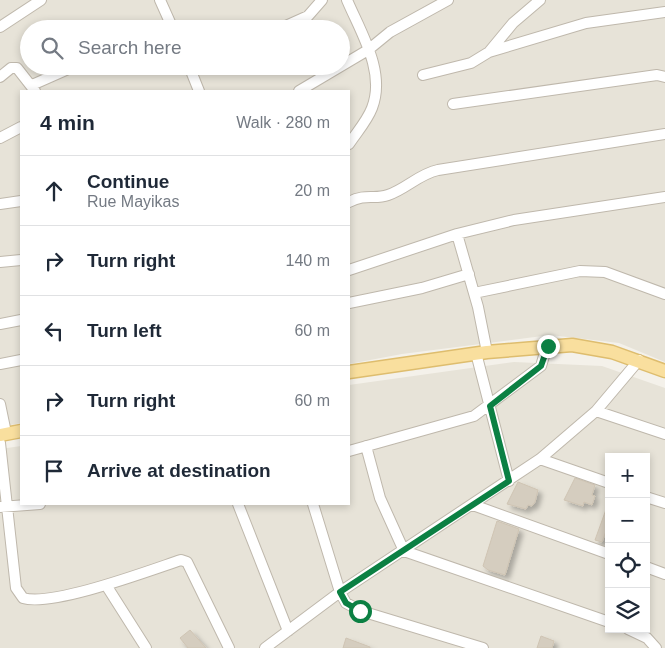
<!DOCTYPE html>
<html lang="en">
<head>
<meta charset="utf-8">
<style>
  :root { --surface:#fff; --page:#f2f2f3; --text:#1f2937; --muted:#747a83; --line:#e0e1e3 }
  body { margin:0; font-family:Arial,sans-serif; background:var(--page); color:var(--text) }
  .controls { position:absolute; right:15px; bottom:15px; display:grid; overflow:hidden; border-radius:0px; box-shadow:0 2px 8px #0003 }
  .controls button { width:45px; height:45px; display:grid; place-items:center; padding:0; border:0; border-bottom:1px solid var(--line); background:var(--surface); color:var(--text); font:25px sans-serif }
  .stop { position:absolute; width:15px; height:15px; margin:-11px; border:4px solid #0b8043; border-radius:50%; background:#fff }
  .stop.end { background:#0b8043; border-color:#fff; box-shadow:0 1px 5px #0008 }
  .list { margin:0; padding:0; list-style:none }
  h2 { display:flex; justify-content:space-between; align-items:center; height:65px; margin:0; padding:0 20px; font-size:21px }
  h2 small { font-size:16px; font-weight:400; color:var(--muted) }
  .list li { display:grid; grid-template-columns:32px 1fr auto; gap:15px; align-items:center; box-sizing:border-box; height:70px; padding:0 20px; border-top:1px solid var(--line) }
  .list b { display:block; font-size:19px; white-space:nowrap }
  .list p { margin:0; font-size:16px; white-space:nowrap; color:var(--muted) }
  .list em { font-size:16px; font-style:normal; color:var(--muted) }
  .icon { flex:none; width:28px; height:28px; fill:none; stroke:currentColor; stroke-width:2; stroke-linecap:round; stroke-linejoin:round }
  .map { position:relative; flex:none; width:665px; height:648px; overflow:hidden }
  .search { position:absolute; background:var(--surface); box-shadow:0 2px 8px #0003; left:20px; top:20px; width:330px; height:55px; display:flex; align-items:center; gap:12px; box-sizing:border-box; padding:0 18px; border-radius:28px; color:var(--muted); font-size:19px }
  .panel { position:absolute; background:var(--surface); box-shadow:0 2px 8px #0003; left:20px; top:90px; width:330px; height:415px; border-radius:0px }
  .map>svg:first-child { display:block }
  .residential { fill:#e7e3d8; fill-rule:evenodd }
  .building { fill:#d5cdbf; stroke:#cfc4b3; filter:url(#shadow) }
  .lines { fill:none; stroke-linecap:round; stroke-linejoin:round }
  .minor-casing { stroke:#bfb8ac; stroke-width:12 }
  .major-casing { stroke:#debd6e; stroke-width:15 }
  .minor { stroke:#fff; stroke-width:10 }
  .major { stroke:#f9df9e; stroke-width:12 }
  .route { stroke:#0b8043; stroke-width:6 }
</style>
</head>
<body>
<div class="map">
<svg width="665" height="648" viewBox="0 0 665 648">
  <defs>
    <filter id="shadow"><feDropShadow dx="4" dy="4" stdDeviation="2.5" flood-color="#0004"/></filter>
  </defs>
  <rect width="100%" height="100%" fill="#f4f1ea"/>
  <path class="residential" d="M0 0H665V362L619 343 550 335 402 354 349 364V91H21V423L0 427ZM29 29H341V66H29Z
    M514 362 602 366 665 388V648H0V449L21 446V504H349V385ZM609 457H646V629H609Z"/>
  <path class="building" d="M575 478 595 485 592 495 595 496 592 505 584 502 583 506 564 500Z
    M518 482 538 490 535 502 532 506 528 505 526 509 507 504Z
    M608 504 609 523 602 542 595 540Z
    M497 521 519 529 505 575 488 570 483 566Z
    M190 630 206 648H188L180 638Z
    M541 636 554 641 552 648H537Z
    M346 638 370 647V648H343Z"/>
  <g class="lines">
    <g class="minor-casing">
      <path id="minor" d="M160 0 173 29
        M347 0C361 33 386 72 372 108 367 121 357 132 349 144
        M0 27 41 0
        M279 29 308 16 322 0
        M489 52 513 23 540 0
        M189 66 199 91
        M423 75 471 63 489 52 586 23 665 12
        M0 77 11 68H17L35 91
        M32 85 75 66
        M299 91 368 50 390 32 448 0
        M453 104 657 75 665 77
        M0 138 21 127
        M349 202C366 193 374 200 388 195 406 189 419 174 438 170L665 134
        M0 204 21 201
        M457 234 478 307 487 352
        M0 262 21 260
        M349 270 457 234 514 220 665 197
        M474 293 580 271 605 272 665 294
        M349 303 422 288 469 274
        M0 324 21 320
        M476 353 509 481
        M0 364 21 360
        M0 404 6 433
        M596 411 665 434
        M0 443 16 588 23 598C52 607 148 571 181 560L187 562 229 648
        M366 446 380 498 404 551 609 622
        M349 451 474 416 541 366 547 346
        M540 459 609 483
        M646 497 665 503
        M238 504 288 631
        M313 504 340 592 346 603 361 611 483 648
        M473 505 609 554
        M0 507 40 504
        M646 567 665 574
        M106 585 146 648
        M628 629 647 638 656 648
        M265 648 340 592 540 459 596 411 639 360"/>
    </g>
    <g class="major-casing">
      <path id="major" d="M349 372 487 352 572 345 612 352 665 371
        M0 435 21 431"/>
    </g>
    <use href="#minor" class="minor"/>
    <use href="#major" class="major"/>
  </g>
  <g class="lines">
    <path class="route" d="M360 611 346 603 340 592 509 481 490 406 541 366 548 346"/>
  </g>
</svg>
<div class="controls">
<button>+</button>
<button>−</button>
<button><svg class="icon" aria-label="locate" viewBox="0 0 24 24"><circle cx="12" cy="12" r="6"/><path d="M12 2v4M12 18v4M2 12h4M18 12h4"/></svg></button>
<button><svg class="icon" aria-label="layers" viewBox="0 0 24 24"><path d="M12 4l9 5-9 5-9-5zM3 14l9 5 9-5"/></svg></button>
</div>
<div class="stop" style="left:360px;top:611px"></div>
<div class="stop end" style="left:548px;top:346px"></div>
<div class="search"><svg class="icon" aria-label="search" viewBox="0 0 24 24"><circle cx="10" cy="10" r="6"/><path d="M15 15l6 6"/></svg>Search here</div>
<section class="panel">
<h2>4 min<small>Walk · 280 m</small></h2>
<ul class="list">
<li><svg class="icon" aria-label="ahead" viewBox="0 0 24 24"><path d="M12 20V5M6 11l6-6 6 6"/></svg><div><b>Continue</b><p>Rue Mayikas</p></div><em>20 m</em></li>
<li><svg class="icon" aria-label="right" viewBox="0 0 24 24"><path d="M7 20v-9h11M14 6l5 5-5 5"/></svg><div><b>Turn right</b></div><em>140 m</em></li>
<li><svg class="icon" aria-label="left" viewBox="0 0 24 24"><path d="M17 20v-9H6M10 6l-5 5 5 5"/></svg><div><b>Turn left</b></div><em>60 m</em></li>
<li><svg class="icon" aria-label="right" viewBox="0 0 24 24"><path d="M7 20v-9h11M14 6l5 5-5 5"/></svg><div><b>Turn right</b></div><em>60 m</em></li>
<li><svg class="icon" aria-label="arrive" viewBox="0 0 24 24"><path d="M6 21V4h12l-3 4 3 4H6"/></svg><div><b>Arrive at destination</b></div></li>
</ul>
</section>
</div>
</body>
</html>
